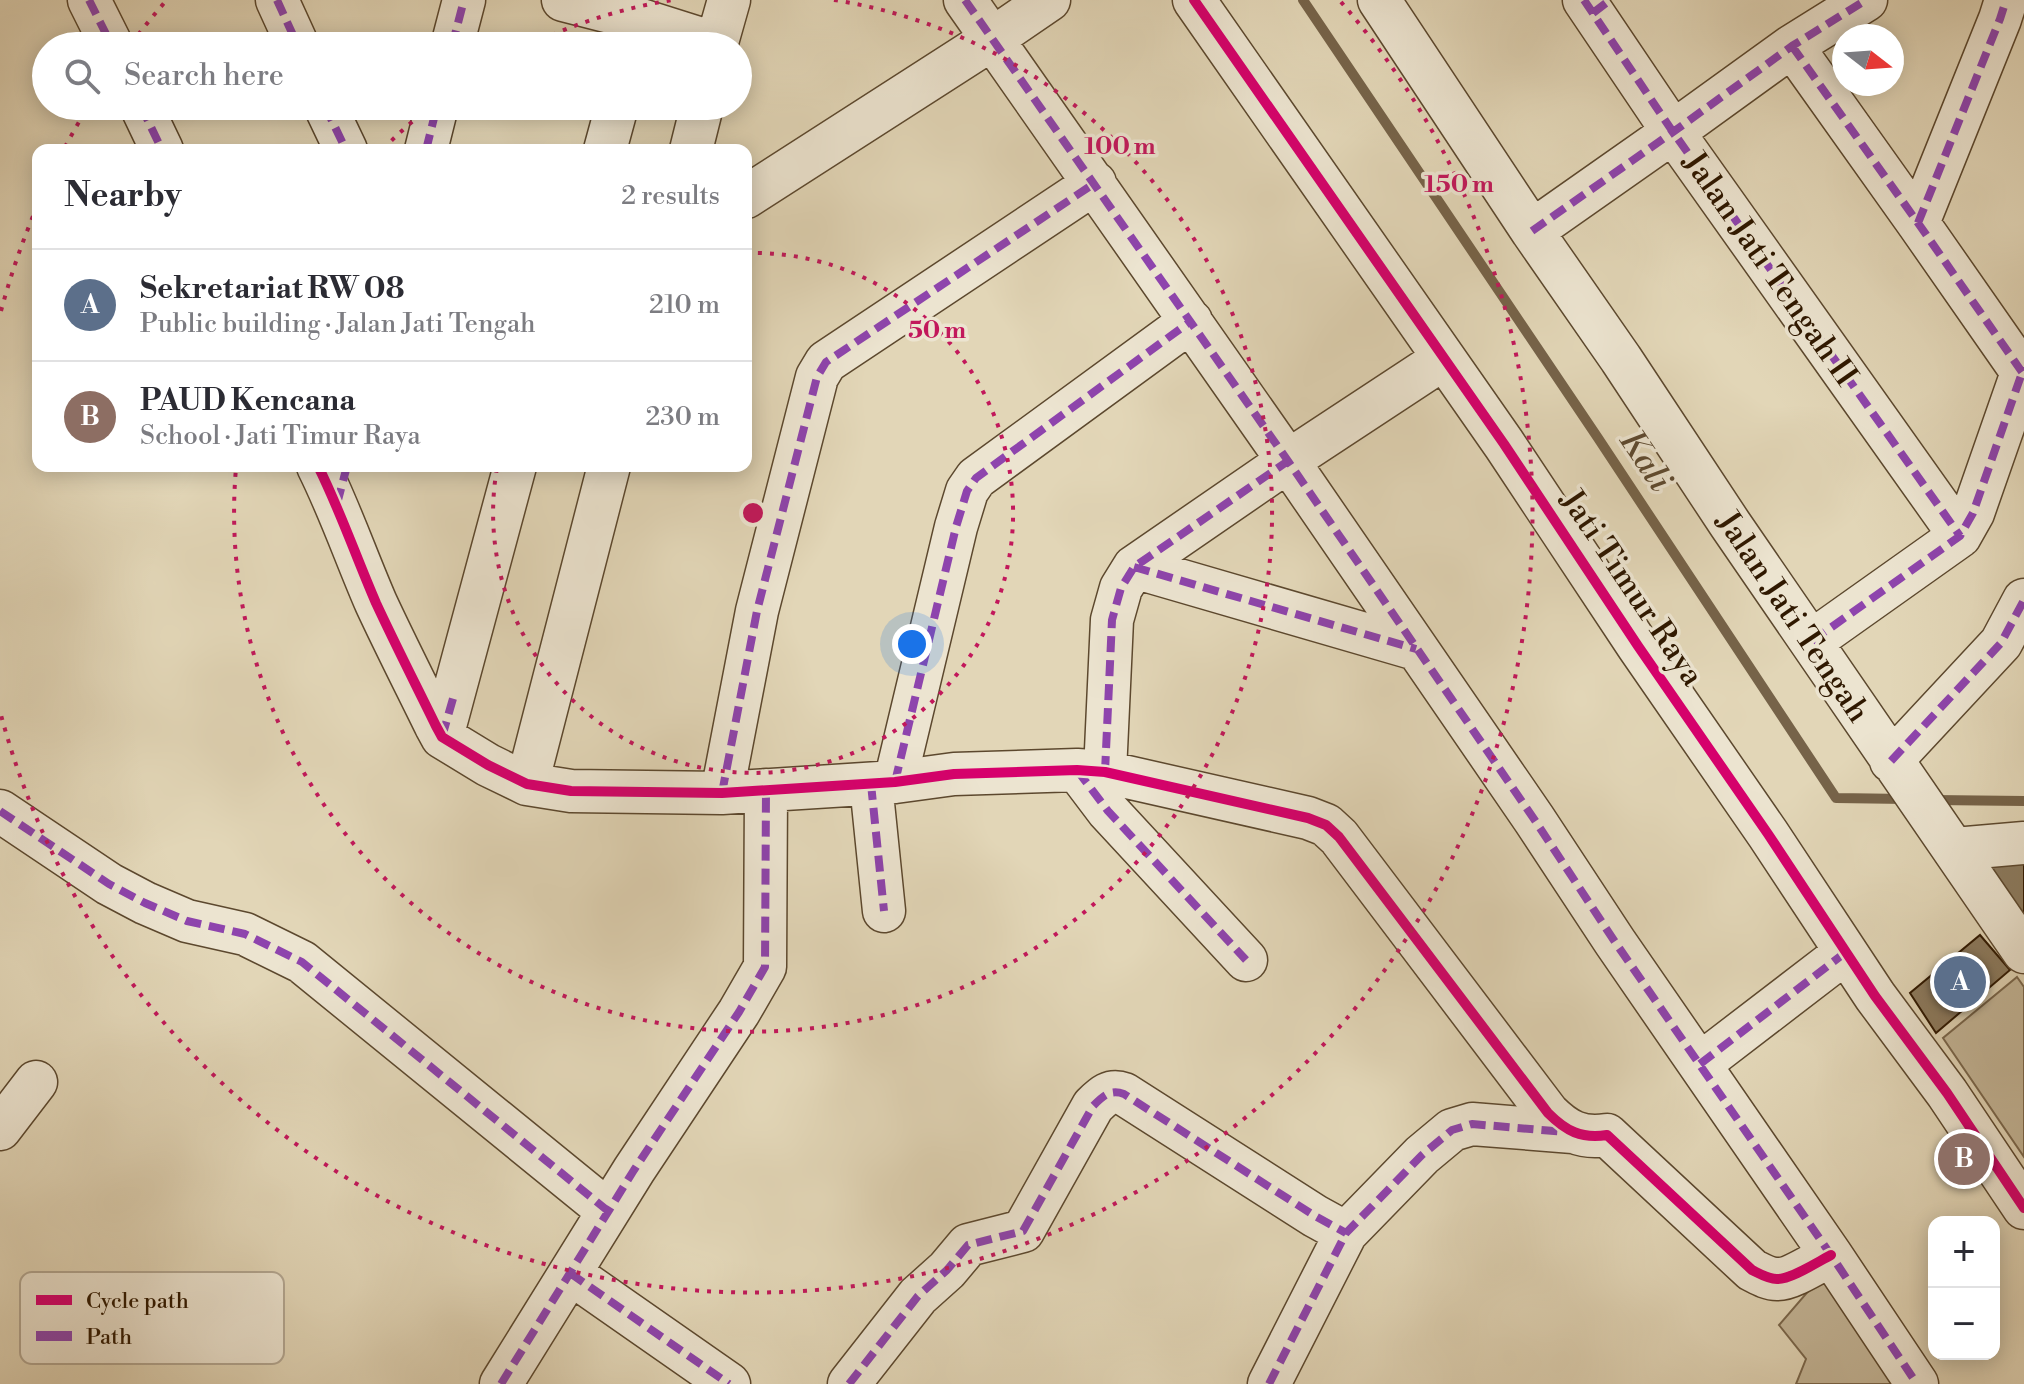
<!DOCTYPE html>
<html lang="en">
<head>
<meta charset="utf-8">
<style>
  :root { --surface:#fff; --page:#f7f7f7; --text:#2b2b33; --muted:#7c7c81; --line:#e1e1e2; --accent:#8f2418 }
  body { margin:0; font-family:"Libre Bodoni",serif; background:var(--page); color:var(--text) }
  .controls { position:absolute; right:24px; bottom:24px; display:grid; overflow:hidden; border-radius:16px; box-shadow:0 4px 20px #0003 }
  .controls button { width:72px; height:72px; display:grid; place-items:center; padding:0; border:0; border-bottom:2px solid var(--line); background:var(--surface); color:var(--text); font:40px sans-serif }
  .compass { position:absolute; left:1832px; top:24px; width:72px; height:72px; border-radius:50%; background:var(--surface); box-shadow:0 4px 20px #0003; rotate:107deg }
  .you { position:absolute; left:912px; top:644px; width:28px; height:28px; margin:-20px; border:6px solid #fff; border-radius:50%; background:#1a73e8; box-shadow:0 0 0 12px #1a73e833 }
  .badge { display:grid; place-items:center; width:52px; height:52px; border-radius:50%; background:var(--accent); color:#fff; font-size:26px; font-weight:700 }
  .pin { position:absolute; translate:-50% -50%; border:4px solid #fff; box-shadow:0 2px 8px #0006 }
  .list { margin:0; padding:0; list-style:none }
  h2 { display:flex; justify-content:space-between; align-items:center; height:104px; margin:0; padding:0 32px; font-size:34px }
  h2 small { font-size:26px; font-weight:400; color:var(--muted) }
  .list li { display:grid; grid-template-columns:52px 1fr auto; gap:24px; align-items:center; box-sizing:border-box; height:112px; padding:0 32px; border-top:2px solid var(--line) }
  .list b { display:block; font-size:30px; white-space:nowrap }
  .list p { margin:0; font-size:26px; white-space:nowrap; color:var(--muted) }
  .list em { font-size:26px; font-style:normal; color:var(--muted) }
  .icon { flex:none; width:44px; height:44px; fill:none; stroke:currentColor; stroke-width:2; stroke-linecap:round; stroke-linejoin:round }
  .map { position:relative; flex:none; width:2024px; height:1384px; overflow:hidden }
  .search { position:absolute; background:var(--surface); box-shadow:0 4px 20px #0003; left:32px; top:32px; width:720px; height:88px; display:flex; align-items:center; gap:20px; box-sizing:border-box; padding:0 28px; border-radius:44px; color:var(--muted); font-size:30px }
  .panel { position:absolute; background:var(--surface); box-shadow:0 4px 20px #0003; left:32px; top:144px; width:720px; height:328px; border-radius:16px }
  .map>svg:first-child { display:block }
  .green { fill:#c4b698; stroke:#7a674c; stroke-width:2 }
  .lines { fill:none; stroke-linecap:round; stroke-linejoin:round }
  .stream { stroke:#766349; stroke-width:10 }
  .building { fill:#8c7b5f; stroke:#2f1800; stroke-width:2 }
  .minor-casing { stroke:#5c482e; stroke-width:45 }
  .minor { stroke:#ece4d0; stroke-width:42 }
  .quiet { stroke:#8e44ad; stroke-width:8; stroke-dasharray:16 8; stroke-linecap:butt }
  .cycleway-casing { stroke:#ece4d0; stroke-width:15 }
  .cycleway { stroke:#d6006c; stroke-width:10 }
  .ring { fill:none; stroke:#c2185b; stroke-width:4; stroke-dasharray:4 8 }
  .labels { text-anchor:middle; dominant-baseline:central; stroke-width:7; stroke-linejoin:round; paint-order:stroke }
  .street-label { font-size:32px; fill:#2f1800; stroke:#ece4d0 }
  .water-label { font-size:34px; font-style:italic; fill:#5e4a30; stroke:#ece4d0 }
  .key { fill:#ece4d0; stroke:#b3a792; stroke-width:2 }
  .key-label { font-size:22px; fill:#2f1800 }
  .centre { fill:#c2185b; stroke:#ece4d0; stroke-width:4 }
  .ring-label { font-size:24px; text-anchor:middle; font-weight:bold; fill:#c2185b; stroke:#ece4d0; stroke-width:7; stroke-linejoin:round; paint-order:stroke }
</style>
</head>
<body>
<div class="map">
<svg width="2024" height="1384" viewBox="0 0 2024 1384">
  <rect width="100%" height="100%" fill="#e2d6b7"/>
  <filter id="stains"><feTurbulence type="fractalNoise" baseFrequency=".0025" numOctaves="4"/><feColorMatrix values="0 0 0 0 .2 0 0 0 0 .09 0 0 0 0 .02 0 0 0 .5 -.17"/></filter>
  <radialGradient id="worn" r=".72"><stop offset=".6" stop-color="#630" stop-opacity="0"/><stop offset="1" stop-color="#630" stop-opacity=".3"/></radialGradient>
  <path class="green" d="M2017 977 2024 987V1157L1943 1038Z
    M1823 1274 1919 1384H1796L1806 1359 1779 1325Z"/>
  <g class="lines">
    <path class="stream" d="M1303 0 1598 438 1836 798 1906 799
      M1934 800 2024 801"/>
  </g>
  <path class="building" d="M2024 860V917L1987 863Z
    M1980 935 2010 970 1936 1033 1910 993Z"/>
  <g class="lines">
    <g class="minor-casing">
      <path id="minor" d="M89 0 112 46
        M277 0 298 46
        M563 0 641 20 717 44
        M965 0 1288 461 1534 819 1615 942 1831 1255 1917 1384
        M1194 0 1504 444 1638 646 1768 834 1875 996 1947 1093 2024 1208
        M1379 0 1532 231 1621 359 1730 524 2024 952
        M1584 0 1673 132 1960 536
        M452 46 464 0
        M716 46 729 0
        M1792 46 1918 223 2022 372
        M141 106 162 150
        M325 106 346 150
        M426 150 437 106
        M605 150 617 106
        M691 150 702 106
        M746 197 992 39 1049 0
        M1918 223 2000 19 2006 0
        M1532 231 1673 132 1792 46 1866 0
        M318 466C340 510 356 557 376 603 395 644 416 685 436 726L442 737 488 765 527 784 571 791 722 793 895 782 954 774 1077 770 1105 772 1308 818 1326 825 1339 837 1548 1113C1566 1131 1581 1139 1607 1135L1752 1270C1760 1274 1768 1279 1777 1279 1790 1280 1819 1261 1831 1255
        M1134 567 1416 649
        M1812 641 1960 536 1973 513 2024 367
        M442 737 515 466
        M1891 761 2001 643 2024 600
        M1077 770 1108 811 1246 960
        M1105 772 1112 620 1121 588 1134 567 1288 461 1443 359
        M895 782 956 527 967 491 976 478 1191 321
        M527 784 609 466
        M871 784 884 911
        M722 793 757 611 817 377 826 362 1095 183
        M0 811 109 884 145 903 187 921 245 934 302 962 608 1211
        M1955 849 2024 843
        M1700 1064 1846 952
        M0 1129 36 1082
        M570 1273 729 1384
        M501 1384 634 1170 739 1012 765 967 766 790
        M849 1384 918 1296 947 1270 968 1245 1023 1231 1093 1106C1103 1096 1110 1089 1124 1094L1315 1216 1346 1233
        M1269 1384 1346 1233 1422 1155 1452 1130 1472 1124 1573 1132"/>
    </g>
    <use href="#minor" class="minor"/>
    <path class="quiet" d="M89 0 112 46
      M277 0 298 46
      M965 0 1288 461 1534 819 1615 942 1831 1255 1917 1384
      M1584 0 1673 132 1960 536
      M1593 13 1610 0
      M452 46 464 0
      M1792 46 1918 223 2022 372
      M141 106 162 150
      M325 106 346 150
      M426 150 437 106
      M1918 223 2000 19 2006 0
      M1532 231 1673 132 1792 46 1866 0
      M337 504 347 466
      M1134 567 1416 649
      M1812 641 1960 536 1973 513 2024 367
      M442 737 454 695
      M1891 761 2001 643 2024 600
      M1077 770 1108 811 1246 960
      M1105 772 1112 620 1121 588 1134 567 1288 461
      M895 782 956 527 967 491 976 478 1191 321
      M871 784 884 911
      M722 793 757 611 817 377 826 362 1095 183
      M0 811 109 884 145 903 187 921 245 934 302 962 608 1211
      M1700 1064 1846 952
      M570 1273 729 1384
      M501 1384 634 1170 739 1012 765 967 766 790
      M849 1384 918 1296 947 1270 968 1245 1023 1231 1093 1106C1103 1096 1110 1089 1124 1094L1315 1216 1346 1233
      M1269 1384 1346 1233 1422 1155 1452 1130 1472 1124 1565 1132"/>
    <g class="cycleway-casing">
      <path id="cycleway" d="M1194 0 1504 444 1638 646 1768 834 1875 996 1947 1093 2024 1208
        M318 466C340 510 356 557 376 603 395 644 416 685 436 726L442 737 488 765 527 784 571 791 722 793 895 782 954 774 1077 770 1105 772 1308 818 1326 825 1339 837 1548 1113C1566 1131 1581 1139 1607 1135L1752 1270C1760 1274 1768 1279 1777 1279 1790 1280 1819 1261 1831 1255"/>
    </g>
    <use href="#cycleway" class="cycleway"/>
  </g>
  <g class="ring">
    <path d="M746 253A260 260 0 1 1 497 468"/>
    <path d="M383 149A519 519 0 0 1 430 107M530 45A519 519 0 0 1 672 0M834 0A519 519 0 1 1 236 468"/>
    <path d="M1 311A779 779 0 0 1 36 209M65 147A779 779 0 0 1 85 112M131 44A779 779 0 0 1 165 2M1341 2A779 779 0 1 1 1 715"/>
  </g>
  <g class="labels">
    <g class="street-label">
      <text transform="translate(1770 269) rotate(55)">Jalan Jati Tengah II</text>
      <text transform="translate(1632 588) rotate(56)">Jati Timur Raya</text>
      <text transform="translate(1793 617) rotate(56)">Jalan Jati Tengah</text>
    </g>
    <g class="water-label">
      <text transform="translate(1645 461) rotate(56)">Kali</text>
    </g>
  </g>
  <rect x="20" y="1272" width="264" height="92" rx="12" class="key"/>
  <rect x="36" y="1295" width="36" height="10" fill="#d6006c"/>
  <rect x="36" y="1331" width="36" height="10" fill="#8e44ad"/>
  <g class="key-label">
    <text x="86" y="1308">Cycle path</text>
    <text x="86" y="1344">Path</text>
  </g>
  <circle cx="753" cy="513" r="12" class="centre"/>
  <g class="ring-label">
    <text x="1120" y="154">100 m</text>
    <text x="1459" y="192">150 m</text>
    <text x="937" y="338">50 m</text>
  </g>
  <rect width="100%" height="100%" filter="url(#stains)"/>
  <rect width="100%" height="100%" fill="url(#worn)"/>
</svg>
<div class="controls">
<button>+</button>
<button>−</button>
</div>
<svg class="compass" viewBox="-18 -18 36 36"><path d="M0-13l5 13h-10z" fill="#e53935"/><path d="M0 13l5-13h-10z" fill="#7c7c81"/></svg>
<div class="you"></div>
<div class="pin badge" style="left:1960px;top:982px;background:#5c6f8a">A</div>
<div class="pin badge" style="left:1964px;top:1159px;background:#8d6e63">B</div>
<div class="search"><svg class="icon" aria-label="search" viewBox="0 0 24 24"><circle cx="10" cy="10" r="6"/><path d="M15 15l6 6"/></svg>Search here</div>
<section class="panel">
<h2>Nearby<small>2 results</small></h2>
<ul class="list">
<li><span class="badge" style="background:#5c6f8a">A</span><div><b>Sekretariat RW 08</b><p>Public building · Jalan Jati Tengah</p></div><em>210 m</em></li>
<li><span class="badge" style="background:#8d6e63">B</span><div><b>PAUD Kencana</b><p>School · Jati Timur Raya</p></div><em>230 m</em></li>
</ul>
</section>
</div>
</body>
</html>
